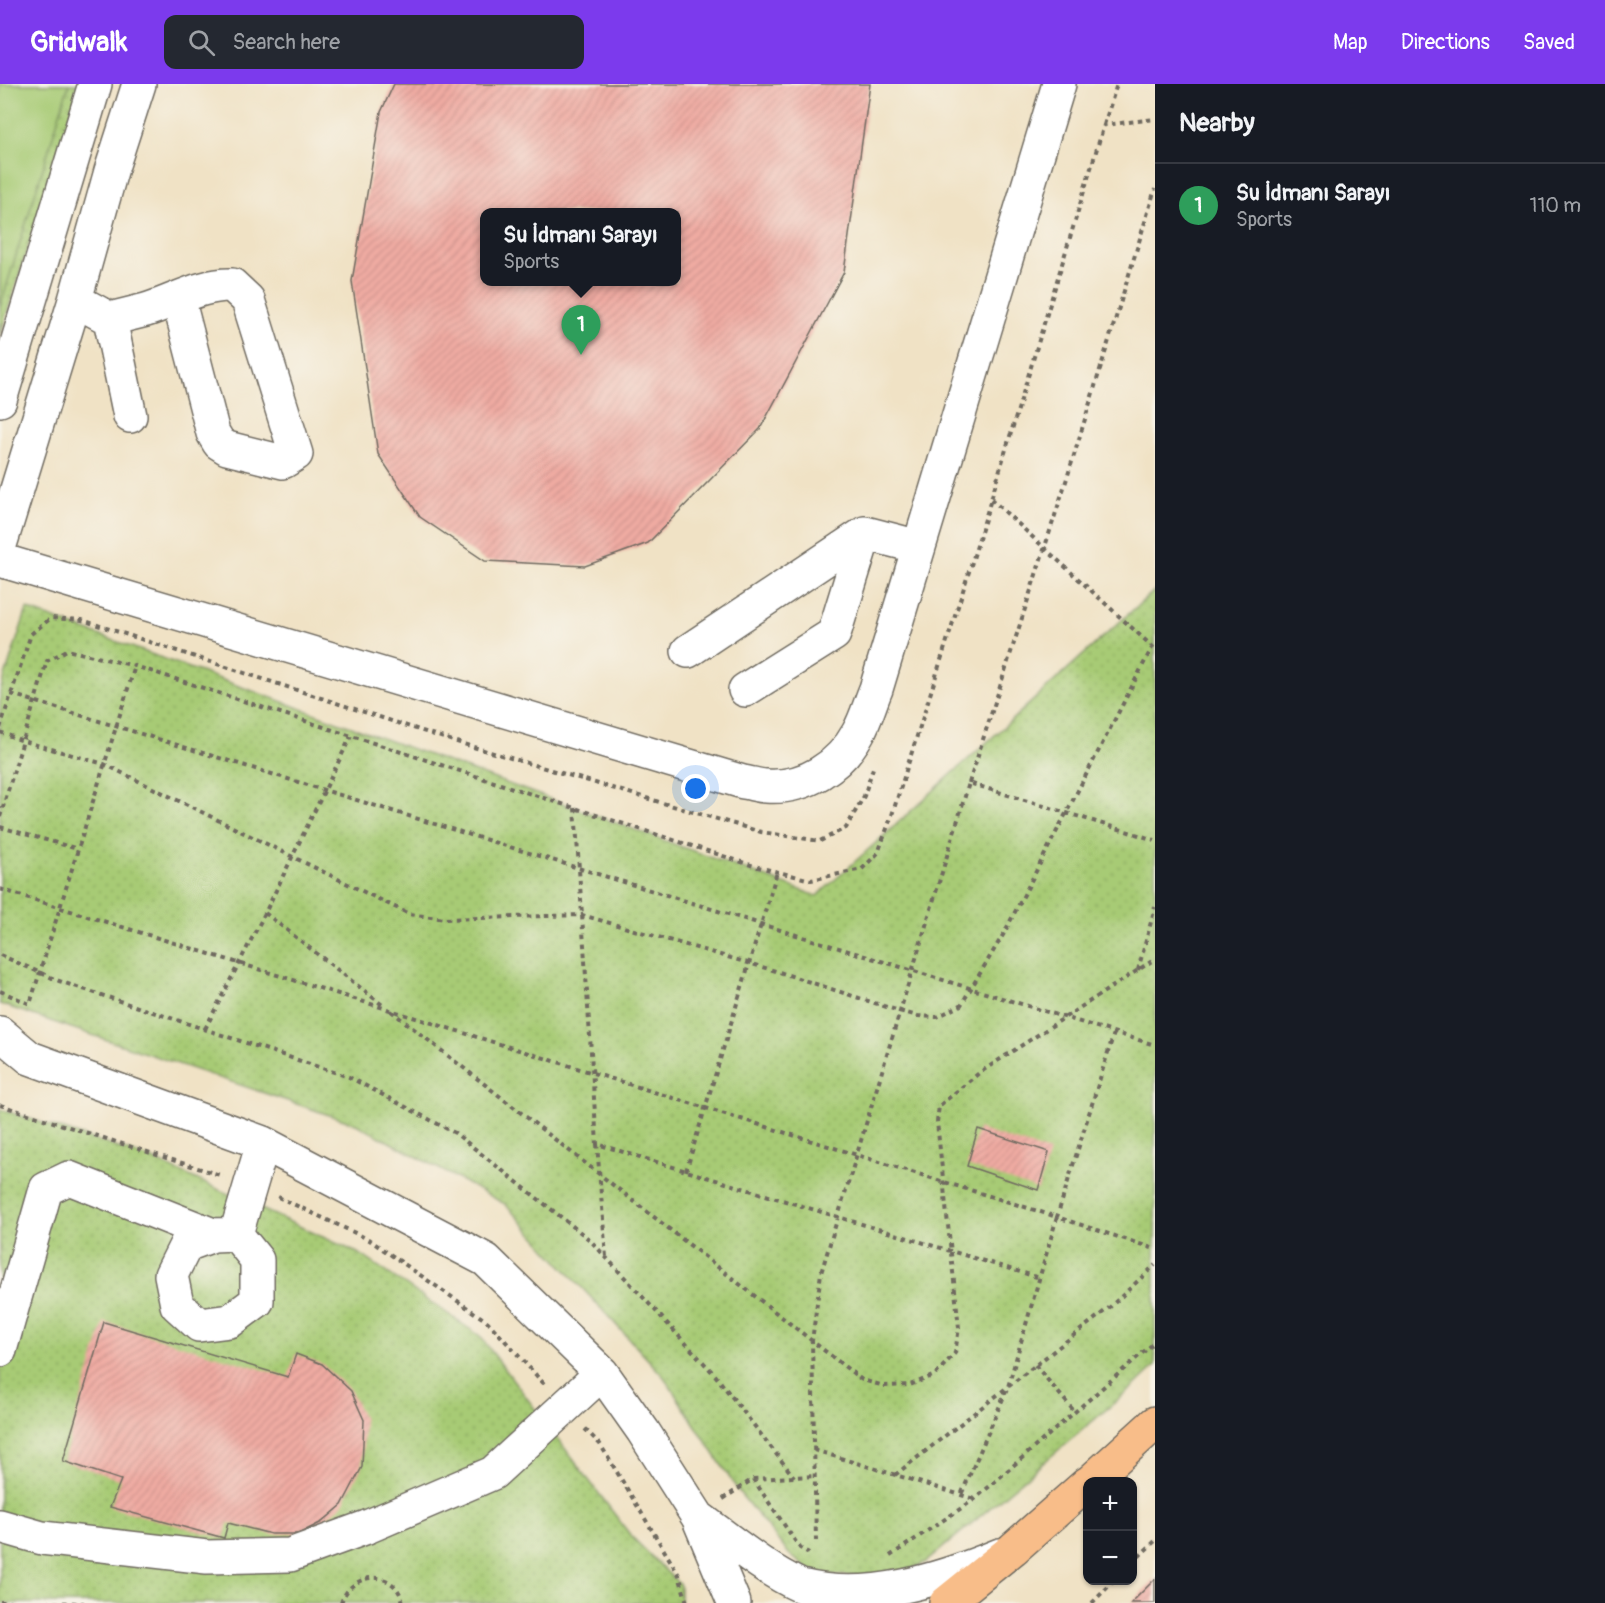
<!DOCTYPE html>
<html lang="en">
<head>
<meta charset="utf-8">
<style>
  :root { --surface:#171b24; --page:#242831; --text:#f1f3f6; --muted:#9ea1a6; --line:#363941; --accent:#7c3aed }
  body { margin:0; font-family:Pangolin,sans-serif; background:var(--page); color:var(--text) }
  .controls { position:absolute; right:18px; bottom:18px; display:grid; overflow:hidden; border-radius:12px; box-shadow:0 2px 4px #0004 }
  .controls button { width:54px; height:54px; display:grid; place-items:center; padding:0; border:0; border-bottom:2px solid var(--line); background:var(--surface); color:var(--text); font:30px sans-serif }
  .you { position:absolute; left:696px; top:705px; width:21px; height:21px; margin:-15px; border:4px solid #fff; border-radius:50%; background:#1a73e8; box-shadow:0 0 0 9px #1a73e833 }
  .badge { display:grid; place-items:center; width:39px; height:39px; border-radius:50%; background:var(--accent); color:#fff; font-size:20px; font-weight:700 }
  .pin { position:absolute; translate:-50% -50px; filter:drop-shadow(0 2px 3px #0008) }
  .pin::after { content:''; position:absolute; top:32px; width:21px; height:18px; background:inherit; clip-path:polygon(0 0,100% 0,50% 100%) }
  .popup { position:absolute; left:480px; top:124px; width:201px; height:78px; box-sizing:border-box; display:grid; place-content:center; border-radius:12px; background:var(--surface); filter:drop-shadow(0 2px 4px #0005); font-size:20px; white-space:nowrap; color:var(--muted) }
  .popup b { font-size:22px; color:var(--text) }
  .popup::after { content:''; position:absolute; left:50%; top:100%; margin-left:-12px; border:12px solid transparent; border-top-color:var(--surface) }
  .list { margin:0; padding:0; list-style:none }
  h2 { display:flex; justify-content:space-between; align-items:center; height:78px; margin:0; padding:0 24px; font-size:26px }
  h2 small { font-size:20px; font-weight:400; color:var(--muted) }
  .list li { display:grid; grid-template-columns:39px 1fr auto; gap:18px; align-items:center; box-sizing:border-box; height:84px; padding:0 24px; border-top:2px solid var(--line) }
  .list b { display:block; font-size:22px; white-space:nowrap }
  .list p { margin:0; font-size:20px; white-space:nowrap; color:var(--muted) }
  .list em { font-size:20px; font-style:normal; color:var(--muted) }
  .icon { flex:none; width:33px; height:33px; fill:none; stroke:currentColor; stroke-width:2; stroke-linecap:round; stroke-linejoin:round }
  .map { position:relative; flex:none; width:1155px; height:1519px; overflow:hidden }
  header { display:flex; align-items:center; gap:36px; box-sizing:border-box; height:84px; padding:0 30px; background:var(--accent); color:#fff }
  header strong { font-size:28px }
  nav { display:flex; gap:33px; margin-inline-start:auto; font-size:21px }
  .search { width:420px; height:54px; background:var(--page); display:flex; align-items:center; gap:15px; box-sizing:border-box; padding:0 21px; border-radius:12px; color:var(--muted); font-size:22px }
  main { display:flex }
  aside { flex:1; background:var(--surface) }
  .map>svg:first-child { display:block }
  .park { fill:url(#park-dots); stroke:#697b50; stroke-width:1.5 }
  .garden { fill:#a7cb75; stroke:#697b50; stroke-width:1.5 }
  .building { fill:url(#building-hatch); fill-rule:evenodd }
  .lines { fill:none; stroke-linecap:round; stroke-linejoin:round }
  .minor-casing { stroke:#706b61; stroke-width:36 }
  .highway-casing { stroke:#706b61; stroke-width:36 }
  .path { stroke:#706b61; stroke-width:4; stroke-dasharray:4.5 4.5; stroke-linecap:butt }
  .minor { stroke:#fff; stroke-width:33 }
  .highway { stroke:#f8bd89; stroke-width:33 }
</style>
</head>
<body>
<header>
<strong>Gridwalk</strong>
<div class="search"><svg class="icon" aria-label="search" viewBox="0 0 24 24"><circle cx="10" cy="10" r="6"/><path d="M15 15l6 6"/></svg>Search here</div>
<nav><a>Map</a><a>Directions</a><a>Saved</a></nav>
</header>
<main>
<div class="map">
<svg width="1155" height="1519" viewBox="0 0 1155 1519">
  <defs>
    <pattern id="park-dots" width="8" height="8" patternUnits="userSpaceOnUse" patternTransform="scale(1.5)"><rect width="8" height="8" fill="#a7cb75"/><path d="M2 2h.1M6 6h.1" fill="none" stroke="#90ae65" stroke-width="1.8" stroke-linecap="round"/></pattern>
    <pattern id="building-hatch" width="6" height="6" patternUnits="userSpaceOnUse" patternTransform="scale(1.5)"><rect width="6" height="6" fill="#efaba2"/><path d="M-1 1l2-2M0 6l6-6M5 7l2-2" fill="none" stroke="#cd938c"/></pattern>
  </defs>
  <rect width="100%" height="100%" fill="#f7f3e8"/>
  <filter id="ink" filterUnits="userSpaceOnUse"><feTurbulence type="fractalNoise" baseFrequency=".0167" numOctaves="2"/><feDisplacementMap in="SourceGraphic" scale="12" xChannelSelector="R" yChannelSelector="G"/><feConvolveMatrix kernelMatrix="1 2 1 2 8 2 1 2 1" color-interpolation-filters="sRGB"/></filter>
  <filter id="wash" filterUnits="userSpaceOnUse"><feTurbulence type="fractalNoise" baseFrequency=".008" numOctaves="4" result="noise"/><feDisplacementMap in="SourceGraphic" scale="24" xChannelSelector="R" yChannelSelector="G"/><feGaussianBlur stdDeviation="1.35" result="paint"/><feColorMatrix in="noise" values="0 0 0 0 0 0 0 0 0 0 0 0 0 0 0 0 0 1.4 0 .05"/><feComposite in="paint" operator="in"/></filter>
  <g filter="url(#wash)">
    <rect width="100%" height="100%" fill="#f0e2c5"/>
    <path class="park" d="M0 0H80L0 251Z
      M1155 506V1282L1133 1303 926 1478 890 1495 813 1489 789 1470 739 1408 664 1293 505 1120 356 1040 0 920V607L27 525 817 812Z
      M0 1025 152 1075 360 1170 480 1252 631 1452 680 1501V1519H0Z"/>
    <path class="garden" d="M0 0H69L0 223Z"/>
    <g id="blocks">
      <path class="building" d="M394 0H870L844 188 760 345 648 459 585 482 485 477 420 433 378 370 352 197 381 28ZM485 128H677V198H485Z
        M978 1045 1049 1068 1038 1106 967 1082Z
        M104 1238 288 1293 296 1270 322 1280 351 1307 364 1336 362 1383 342 1421 322 1438 298 1450H271L228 1439 224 1454 110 1423 121 1396 63 1377Z
        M1155 1495V1519H1131Z"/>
    </g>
  </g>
  <g filter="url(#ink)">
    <use href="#blocks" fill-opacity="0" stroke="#706b61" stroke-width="1.5"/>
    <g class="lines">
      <g class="minor-casing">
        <path id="minor" d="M75 216 110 235C122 232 134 229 146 226 175 217 202 200 232 201L248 216 296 370 283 378 227 364 219 359 213 349 178 214
          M110 235 130 332
          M0 316 95 0
          M0 461 75 216 111 87 139 0
          M0 476 743 698C751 699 759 702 766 702 805 705 840 682 858 649 866 635 870 619 876 605L1059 0
          M688 567 865 449 919 463
          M745 606 834 550 865 449
          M0 949 30 974 263 1059 486 1176 602 1289 643 1347 698 1433 734 1519
          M213 1151 186 1161 171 1191 177 1221 199 1241 230 1237 257 1217V1176L236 1150
          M0 1266 46 1105 69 1094 213 1151 236 1150 263 1059
          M698 1433C731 1457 764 1485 801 1502 867 1519 939 1496 1000 1471
          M0 1442 42 1454 207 1473 290 1471 367 1443 493 1389 602 1289"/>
      </g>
      <g class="highway-casing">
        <path id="highway" d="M1090 1398 1155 1339
          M946 1519 1013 1465 1088 1399"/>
      </g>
      <path class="path" d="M1104 41 1117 0
        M991 415 1155 565
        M11 610 1155 961
        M0 644 31 550 51 534 82 536 453 657 761 748 820 757 846 744 864 712 873 684
        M0 648 23 657 104 680 409 830 445 835 582 831 776 887 899 927 918 932 937 933 961 921 1003 851 1155 558
        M969 699 1068 391 1155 105
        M575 724 597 1060 1040 1194
        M0 733 47 577 67 566 135 582 754 782 811 796 862 785 878 769 892 731 972 478 1104 41 1155 35
        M0 743 78 765
        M0 805 1057 1133 1008 1303 961 1411
        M265 829 385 923
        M0 871 59 897 349 993 455 1049 590 1156 715 1291 794 1393
        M1138 886 1155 823
        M0 907 30 920 135 582
        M391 927 862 1296 885 1302 910 1301 935 1291 955 1269 959 1244 937 1038 939 1022 979 989 1155 875
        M205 945 265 829 351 652
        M1114 949 1057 1133 1155 1165
        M0 1021 223 1092
        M597 1060 606 1173
        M686 1087 777 788
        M278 1113 368 1155 488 1238 546 1302
        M1035 1281 1074 1327
        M585 1345 600 1360 679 1491 687 1519
        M814 1366 974 1415
        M895 1391 1110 1223 1155 1181
        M753 1395 800 1464 809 1469
        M723 1415 753 1395 815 1392
        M816 1457 812 1257 821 1189 969 699 1155 756
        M890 1472 975 1415 1155 1258
        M1132 1479 1155 1457
        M0 1518 84 1519
        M341 1519C351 1487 396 1484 403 1519
        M1092 1519 1115 1496"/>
      <use href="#minor" class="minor"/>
      <use href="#highway" class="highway"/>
    </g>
  </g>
</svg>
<div class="controls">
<button>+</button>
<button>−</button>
</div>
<div class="you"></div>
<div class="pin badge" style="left:581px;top:271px;background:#2e9e5b">1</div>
<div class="popup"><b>Su İdmanı Sarayı</b>Sports</div>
</div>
<aside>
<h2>Nearby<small></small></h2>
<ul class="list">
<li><span class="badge" style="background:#2e9e5b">1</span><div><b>Su İdmanı Sarayı</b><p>Sports</p></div><em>110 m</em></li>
</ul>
</aside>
</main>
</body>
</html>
